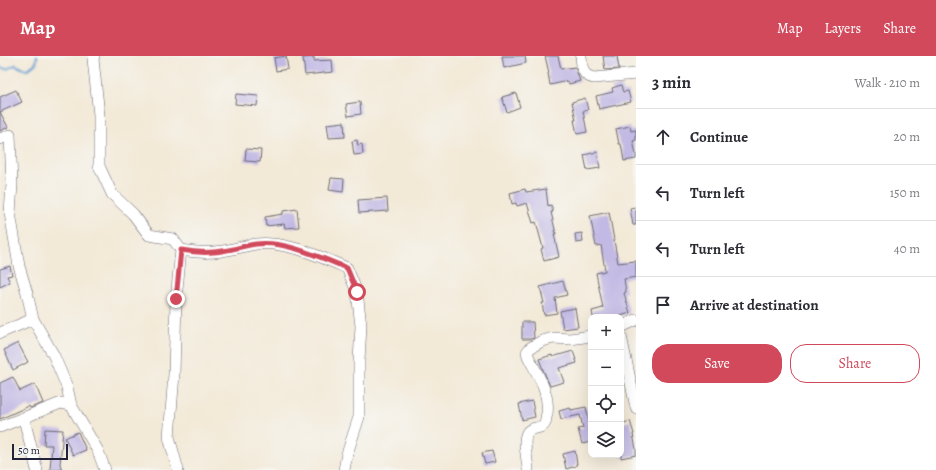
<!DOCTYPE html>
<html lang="en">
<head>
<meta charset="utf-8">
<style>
  :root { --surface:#fff; --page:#f7f7f7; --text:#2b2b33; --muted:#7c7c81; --line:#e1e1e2; --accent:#d1495b }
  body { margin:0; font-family:Alegreya,serif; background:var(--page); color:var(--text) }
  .controls { position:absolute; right:12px; bottom:12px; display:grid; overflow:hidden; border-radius:8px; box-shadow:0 4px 16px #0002 }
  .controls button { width:36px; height:36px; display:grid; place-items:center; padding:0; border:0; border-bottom:1px solid var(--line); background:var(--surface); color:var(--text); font:20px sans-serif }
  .scale { position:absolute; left:12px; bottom:10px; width:56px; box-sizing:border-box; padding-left:4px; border:2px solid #22223b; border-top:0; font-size:11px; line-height:14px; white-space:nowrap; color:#22223b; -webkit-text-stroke:3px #f6f6f2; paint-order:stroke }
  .stop { position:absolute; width:12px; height:12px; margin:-9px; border:3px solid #d1495b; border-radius:50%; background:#fff }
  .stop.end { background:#d1495b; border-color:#fff; box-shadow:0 1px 4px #0008 }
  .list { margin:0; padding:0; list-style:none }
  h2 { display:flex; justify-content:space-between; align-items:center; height:52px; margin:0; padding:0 16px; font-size:17px }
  h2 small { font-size:13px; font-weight:400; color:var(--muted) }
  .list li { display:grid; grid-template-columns:26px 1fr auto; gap:12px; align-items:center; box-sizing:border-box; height:56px; padding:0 16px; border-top:1px solid var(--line) }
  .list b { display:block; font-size:15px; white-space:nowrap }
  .list em { font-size:13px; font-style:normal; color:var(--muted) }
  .actions { display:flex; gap:8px; padding:12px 16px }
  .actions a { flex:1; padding:9px 0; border:1px solid var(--accent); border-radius:16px; text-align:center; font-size:14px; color:var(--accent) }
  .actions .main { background:var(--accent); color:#fff }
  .icon { flex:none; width:22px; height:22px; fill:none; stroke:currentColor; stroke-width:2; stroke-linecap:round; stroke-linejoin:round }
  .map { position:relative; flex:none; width:636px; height:414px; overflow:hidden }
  header { display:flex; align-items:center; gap:24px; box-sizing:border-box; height:56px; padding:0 20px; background:var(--accent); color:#fff }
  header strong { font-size:19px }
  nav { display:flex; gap:22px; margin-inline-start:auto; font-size:14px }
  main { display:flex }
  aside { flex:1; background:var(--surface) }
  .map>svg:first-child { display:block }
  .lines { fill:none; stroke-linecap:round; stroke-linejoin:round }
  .stream { stroke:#639fd3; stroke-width:2.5 }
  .building { fill:#c2b9e4 }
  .minor-casing { stroke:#6b6872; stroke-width:12 }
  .minor { stroke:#fff; stroke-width:11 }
  .route { stroke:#d1495b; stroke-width:5 }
</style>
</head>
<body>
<header>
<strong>Map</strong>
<nav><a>Map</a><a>Layers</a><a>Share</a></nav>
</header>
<main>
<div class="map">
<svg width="636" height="414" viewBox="0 0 636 414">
  <rect width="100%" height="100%" fill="#f6f6f2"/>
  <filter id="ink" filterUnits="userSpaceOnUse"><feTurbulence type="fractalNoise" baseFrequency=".025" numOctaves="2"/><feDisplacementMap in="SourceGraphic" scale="8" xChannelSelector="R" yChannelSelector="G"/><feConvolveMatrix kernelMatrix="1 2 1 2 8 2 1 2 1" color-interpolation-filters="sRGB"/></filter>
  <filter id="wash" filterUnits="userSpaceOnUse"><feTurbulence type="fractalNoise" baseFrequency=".012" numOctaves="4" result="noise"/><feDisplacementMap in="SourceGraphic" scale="16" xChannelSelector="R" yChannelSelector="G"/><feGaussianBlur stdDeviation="0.9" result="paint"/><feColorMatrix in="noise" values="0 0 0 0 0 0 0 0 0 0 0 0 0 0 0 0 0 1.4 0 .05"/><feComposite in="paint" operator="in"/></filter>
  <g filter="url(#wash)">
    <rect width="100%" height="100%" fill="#f3e9d7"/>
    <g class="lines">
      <path class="stream" d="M0 12 7 13 15 9 27 14 36 7 37 0"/>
    </g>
    <g id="blocks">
      <path class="building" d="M286 0 288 13 276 15 274 2Z
        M502 0H525L526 7 504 12Z
        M545 0H558L561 13 575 11 580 25 569 28 568 25 550 29 548 17H549Z
        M603 0H617L619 13 605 14Z
        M314 1V5L332 4 333 16 305 19 303 2Z
        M621 29 623 36 628 35 631 46 599 53 596 40 613 36 612 32Z
        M16 34 22 46 0 56 8 71 0 75V41Z
        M516 37 520 51 507 56 502 41Z
        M236 38 258 40 257 50 235 48Z
        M585 42 588 54 583 55 587 76 577 78 574 64H576L572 46Z
        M360 46 361 58 348 60 346 48Z
        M344 66 345 81 329 82 327 68Z
        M630 70 631 75 636 74V84L633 85 636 98V103L624 105 621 88H619L616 73Z
        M357 84 358 89 362 88 363 98 354 99 352 85Z
        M246 93 261 94 260 106 245 105Z
        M597 96 600 112 587 114 584 99Z
        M331 122 344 123 343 136 329 134Z
        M525 133 526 136 546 133 548 150 551 149 553 156H551L556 178H554L559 201 544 205 541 193 543 192 536 166 533 167 527 147 517 150 516 147 512 148 510 137Z
        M387 142 388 155 359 157 358 144Z
        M636 151V169H633L630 152Z
        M297 153 299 171 285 172 284 168 266 170 265 161 283 158V155Z
        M609 156 618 207 636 205V221L624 223 626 236 624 237 630 257 617 261H593L592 255 603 252 596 217 605 215 601 189 596 190 590 160Z
        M582 177 583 186 576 187 575 178Z
        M10 210 12 219 7 220 10 226 0 231V213Z
        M563 225 567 239 555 242 557 257 544 259 542 247H544L540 231Z
        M575 252 578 271 563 273 560 255Z
        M522 266H533L534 282 531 283H522Z
        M18 287 28 306 13 314 4 294Z
        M573 295 577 307 559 312 564 326 550 330 542 311 539 303 552 299V301Z
        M13 321 20 335 35 328 43 347 30 352 29 350 0 363V327Z
        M532 345 535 361 522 364 519 348Z
        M586 351 590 370H591V386L582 388 578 373 583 372 580 359 561 363 559 355 570 352 571 354Z
        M630 365 634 378H633L636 393V399L621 402V368Z
        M45 373 63 374 60 408 62 414H50L52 389H44Z
        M78 376 86 394 73 399 65 382Z
        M492 395 495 406 485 408 482 397Z
        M575 395 577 408H576V410L566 413 563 398Z"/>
    </g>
  </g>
  <g filter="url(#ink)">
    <use href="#blocks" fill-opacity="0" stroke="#6b6872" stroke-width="1"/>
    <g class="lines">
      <g class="minor-casing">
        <path id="minor" d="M94 0 93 3 99 59V110L112 138 133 158 149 179 173 183 181 194 176 243 174 318 169 381 178 414
          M581 0C582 11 582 20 594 22L636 18
          M0 83 10 79 12 128 10 157 19 210 27 237 33 263 54 300 67 331 71 349
          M181 194C192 196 203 197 214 196 229 195 242 190 256 188 284 184 321 201 347 212L357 236 361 270 359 305V361L347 398 344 414
          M621 271 636 264
          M0 277 33 263
          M621 280 636 352
          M24 363 37 414
          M0 371 61 347 71 349 98 395 105 414
          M528 414C528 404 522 386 527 377 530 370 542 374 545 367 546 364 546 360 547 358 550 336 537 318 528 300L527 296 530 292 542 285 553 282 570 283 591 280"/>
      </g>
      <use href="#minor" class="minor"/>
    </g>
  </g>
  <g class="lines" filter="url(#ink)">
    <path class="route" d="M176 243 181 194C192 196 203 197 214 196 229 195 242 190 256 188 284 184 322 202 347 212L357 236"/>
  </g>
</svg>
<div class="controls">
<button>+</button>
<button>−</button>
<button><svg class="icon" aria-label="locate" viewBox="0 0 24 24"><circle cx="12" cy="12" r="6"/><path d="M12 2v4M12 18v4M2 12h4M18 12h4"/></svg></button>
<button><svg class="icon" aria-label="layers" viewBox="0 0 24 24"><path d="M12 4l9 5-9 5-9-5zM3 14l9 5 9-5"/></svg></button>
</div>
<div class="scale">50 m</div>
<div class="stop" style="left:357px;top:236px"></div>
<div class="stop end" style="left:176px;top:243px"></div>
</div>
<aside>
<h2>3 min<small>Walk · 210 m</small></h2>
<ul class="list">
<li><svg class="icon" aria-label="ahead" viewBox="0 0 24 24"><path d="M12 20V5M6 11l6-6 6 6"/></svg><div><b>Continue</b></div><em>20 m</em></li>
<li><svg class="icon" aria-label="left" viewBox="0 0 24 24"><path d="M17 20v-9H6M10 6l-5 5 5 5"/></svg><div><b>Turn left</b></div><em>150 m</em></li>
<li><svg class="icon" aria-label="left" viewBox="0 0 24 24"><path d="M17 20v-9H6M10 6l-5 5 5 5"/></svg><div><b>Turn left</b></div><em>40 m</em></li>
<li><svg class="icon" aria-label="arrive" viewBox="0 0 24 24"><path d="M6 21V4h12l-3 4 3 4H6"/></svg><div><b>Arrive at destination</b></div></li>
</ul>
<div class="actions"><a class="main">Save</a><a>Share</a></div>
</aside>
</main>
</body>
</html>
